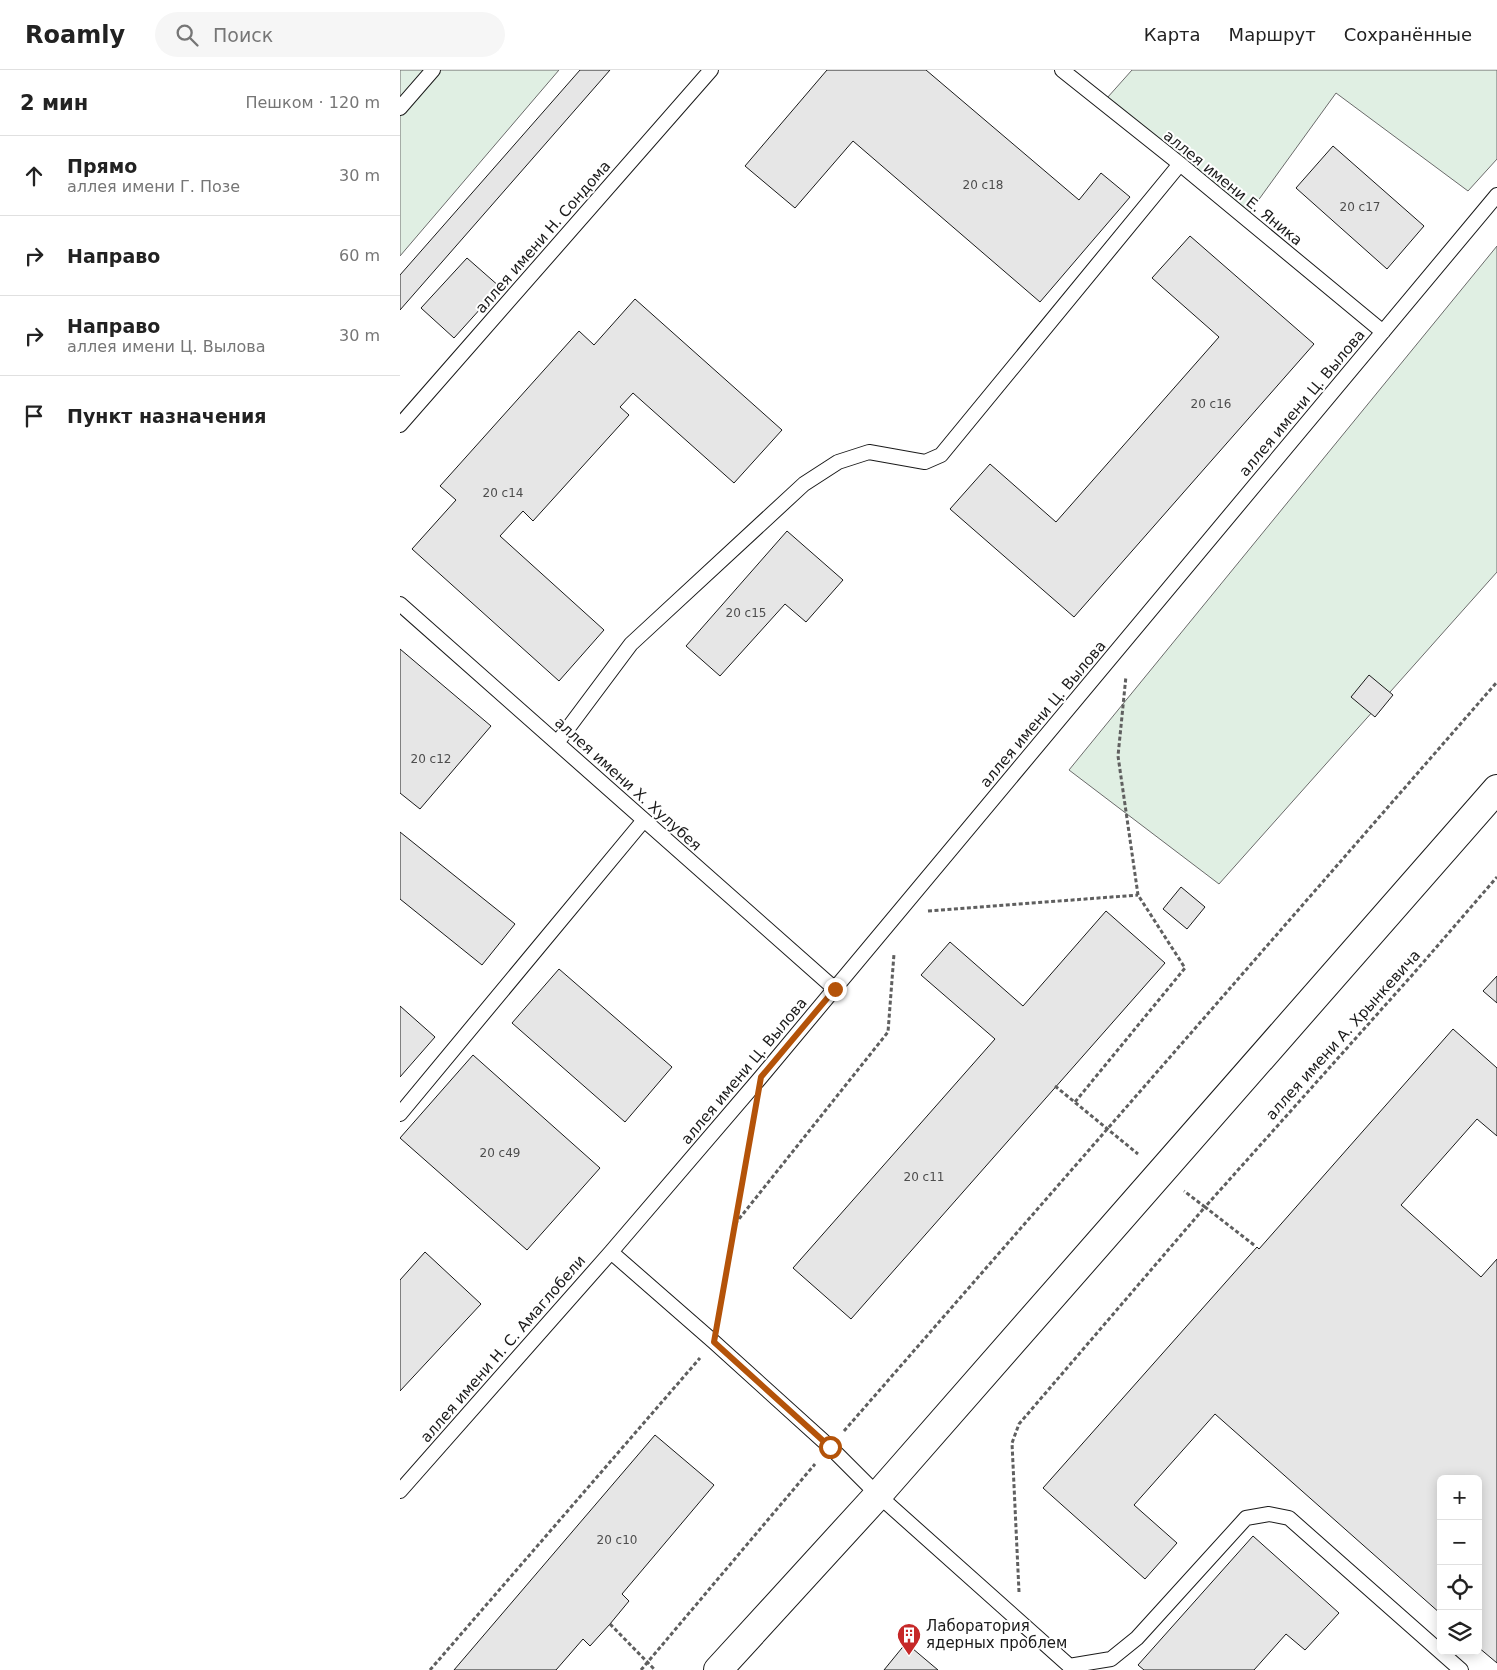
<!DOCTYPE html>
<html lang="ru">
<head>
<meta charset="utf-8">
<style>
  :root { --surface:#fff; --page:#f6f6f6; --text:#222; --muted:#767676; --line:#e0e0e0 }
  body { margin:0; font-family:"DejaVu Sans",sans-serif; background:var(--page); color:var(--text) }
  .controls { position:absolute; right:15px; bottom:15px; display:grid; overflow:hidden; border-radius:8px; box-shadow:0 2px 12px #0003 }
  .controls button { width:45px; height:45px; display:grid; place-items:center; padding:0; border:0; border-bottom:1px solid var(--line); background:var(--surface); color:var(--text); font:25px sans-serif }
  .stop { position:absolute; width:15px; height:15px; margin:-11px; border:4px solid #b45309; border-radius:50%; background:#fff }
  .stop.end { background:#b45309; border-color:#fff; box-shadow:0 1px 5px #0008 }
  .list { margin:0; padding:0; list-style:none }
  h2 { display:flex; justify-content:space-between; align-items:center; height:65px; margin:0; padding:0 20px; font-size:21px }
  h2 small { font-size:16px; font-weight:400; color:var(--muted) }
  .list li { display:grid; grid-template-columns:32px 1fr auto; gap:15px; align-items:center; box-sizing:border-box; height:80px; padding:0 20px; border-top:1px solid var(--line) }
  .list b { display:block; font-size:19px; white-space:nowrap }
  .list p { margin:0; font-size:16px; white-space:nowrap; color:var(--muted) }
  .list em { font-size:16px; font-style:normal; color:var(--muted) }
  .icon { flex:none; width:28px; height:28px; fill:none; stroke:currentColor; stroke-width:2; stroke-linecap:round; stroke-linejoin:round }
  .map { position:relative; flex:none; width:1097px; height:1600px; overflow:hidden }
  header { display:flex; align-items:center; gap:30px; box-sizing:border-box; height:70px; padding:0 25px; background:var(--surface); border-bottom:1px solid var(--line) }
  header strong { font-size:24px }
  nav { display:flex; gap:28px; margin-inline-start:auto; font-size:18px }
  .search { width:350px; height:45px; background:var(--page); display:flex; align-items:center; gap:12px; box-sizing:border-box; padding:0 18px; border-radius:28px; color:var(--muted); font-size:19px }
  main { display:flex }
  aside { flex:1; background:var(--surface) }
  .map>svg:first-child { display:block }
  .green { fill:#e0efe3; stroke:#6a6a6a }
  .building { fill:#e6e6e6; stroke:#1a1a1a }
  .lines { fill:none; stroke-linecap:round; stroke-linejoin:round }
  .lane-casing { stroke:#1a1a1a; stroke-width:16 }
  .street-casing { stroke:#1a1a1a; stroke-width:30 }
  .path { stroke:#5f5f5f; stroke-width:3; stroke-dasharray:4 2.5; stroke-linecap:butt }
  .lane { stroke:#fff; stroke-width:14 }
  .street { stroke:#fff; stroke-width:28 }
  .route { stroke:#b45309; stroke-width:6 }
  .labels { text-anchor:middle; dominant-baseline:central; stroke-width:4; stroke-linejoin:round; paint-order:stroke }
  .number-label { font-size:12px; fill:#4d4d4d }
  .street-label { font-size:15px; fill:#1a1a1a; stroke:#fff }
  .poi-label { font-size:15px; fill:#1a1a1a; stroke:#fff; text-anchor:start }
</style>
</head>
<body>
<header>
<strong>Roamly</strong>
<div class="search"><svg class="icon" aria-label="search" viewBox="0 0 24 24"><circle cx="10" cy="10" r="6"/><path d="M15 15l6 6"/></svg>Поиск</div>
<nav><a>Карта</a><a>Маршрут</a><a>Сохранённые</a></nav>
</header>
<main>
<aside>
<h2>2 мин<small>Пешком · 120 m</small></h2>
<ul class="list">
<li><svg class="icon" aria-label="ahead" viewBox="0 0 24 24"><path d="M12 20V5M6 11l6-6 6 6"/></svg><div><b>Прямо</b><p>аллея имени Г. Позе</p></div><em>30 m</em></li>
<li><svg class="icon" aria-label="right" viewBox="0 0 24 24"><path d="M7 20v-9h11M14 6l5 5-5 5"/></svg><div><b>Направо</b></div><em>60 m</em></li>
<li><svg class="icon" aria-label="right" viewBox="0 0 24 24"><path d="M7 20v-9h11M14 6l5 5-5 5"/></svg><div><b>Направо</b><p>аллея имени Ц. Вылова</p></div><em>30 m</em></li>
<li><svg class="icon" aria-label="arrive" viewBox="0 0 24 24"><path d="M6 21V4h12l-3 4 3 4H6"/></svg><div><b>Пункт назначения</b></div></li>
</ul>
</aside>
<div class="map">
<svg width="1097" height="1600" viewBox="0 0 1097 1600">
  <rect width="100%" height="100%" fill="#fff"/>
  <path class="green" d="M0 0H159L0 186Z
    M732 0H1097V89L1068 121 936 23 844 150 699 37Z
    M1097 176V502L819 814 669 700Z"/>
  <path class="building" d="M180 0H210L0 240V205Z
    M427 0H526L679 130 701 103 730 127 640 232 453 71 395 138 345 96Z
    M933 76 1024 156 987 199 896 118Z
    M790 166 914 274 674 547 550 439 590 394 656 452 819 267 752 208Z
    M67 188 100 217 54 268 21 238Z
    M235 229 382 360 334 413 233 323 220 337 229 345 133 451 123 441 100 466 204 560 159 611 12 479 56 430 40 416 179 261 194 275Z
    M387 461 443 510 406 552 385 534 320 606 286 576Z
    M0 579 91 656 20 739 0 723Z
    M969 605 993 625 975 647 951 627Z
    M0 762 115 854 82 895 0 829Z
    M781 817 805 837 787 859 763 839Z
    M706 841 765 893 451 1249 393 1198 595 969 521 905 550 872 623 936Z
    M159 899 272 997 225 1052 112 953Z
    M1097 906V933L1083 921Z
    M0 936 35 967 0 1007Z
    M1053 959 1097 998V1066L1077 1049 1001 1135 1081 1207 1097 1189V1593L1078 1577V1409H1041V1544L815 1344 734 1435 777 1473 745 1509 643 1418 857 1177 859 1179Z
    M73 985 200 1098 127 1180 0 1068Z
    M25 1182 81 1234 0 1321V1210Z
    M255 1365 314 1415 222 1524 229 1531 210 1554 190 1576 183 1569 156 1600H54Z
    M853 1466 939 1543 905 1580 886 1564 854 1600H744L738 1595Z
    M506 1573 538 1600H484Z"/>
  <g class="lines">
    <g class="lane-casing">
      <path id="lane" d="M662 0 780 94 983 262
        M0 38 33 0
        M0 355 311 0
        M0 534 435 919
        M157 673 231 574 404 414 438 392 469 382 525 392 541 385 780 94
        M0 1044 244 750
        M211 1182 314 1272 430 1377 478 1425 674 1600
        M0 1421 211 1182 361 1007 1097 125
        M669 1596 711 1589 737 1568 846 1448 869 1444 889 1448 1061 1600"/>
    </g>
    <g class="street-casing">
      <path id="street" d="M318 1600 478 1425 1097 719"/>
    </g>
    <path class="path" d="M528 841 738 825
      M655 1016 738 1084
      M675 1032 785 898 738 825 718 686 726 606
      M335 1154 488 962 494 884
      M854 1175 805 1137 1014 903 1097 807
      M319 1245 353 1052
      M444 1361 1097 612
      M619 1522 612 1373 619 1354 805 1137 784 1121
      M210 1554 255 1600
      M30 1600 300 1288
      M241 1600 415 1394"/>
    <use href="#lane" class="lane"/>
    <use href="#street" class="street"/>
  </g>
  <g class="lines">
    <path class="route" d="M430 1377 314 1272 361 1007 435 919"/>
  </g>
  <defs>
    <g id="building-pin" transform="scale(1.25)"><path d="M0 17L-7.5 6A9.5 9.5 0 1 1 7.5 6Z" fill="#c62828" stroke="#fff"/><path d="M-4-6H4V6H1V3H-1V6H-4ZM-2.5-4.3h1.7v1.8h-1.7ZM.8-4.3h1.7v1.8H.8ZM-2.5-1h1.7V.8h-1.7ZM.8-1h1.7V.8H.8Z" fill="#fff"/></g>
  </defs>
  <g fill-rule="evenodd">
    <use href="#building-pin" x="509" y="1565"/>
  </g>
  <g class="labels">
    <g class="number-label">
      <text x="583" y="115">20 с18</text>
      <text x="960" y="137">20 с17</text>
      <text x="811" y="334">20 с16</text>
      <text x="103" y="423">20 с14</text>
      <text x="346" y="543">20 с15</text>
      <text x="31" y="689">20 с12</text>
      <text x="100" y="1083">20 с49</text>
      <text x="524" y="1107">20 с11</text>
      <text x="217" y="1470">20 с10</text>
    </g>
    <g class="street-label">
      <text transform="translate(833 118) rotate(39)">аллея имени Е. Яника</text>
      <text transform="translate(143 167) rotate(-49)">аллея имени Н. Сондома</text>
      <text transform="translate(902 333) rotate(-50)">аллея имени Ц. Вылова</text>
      <text transform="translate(643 644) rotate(-50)">аллея имени Ц. Вылова</text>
      <text transform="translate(228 714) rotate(42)">аллея имени Х. Хулубея</text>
      <text transform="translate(943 965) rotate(-48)">аллея имени А. Хрынкевича</text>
      <text transform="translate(344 1001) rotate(-50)">аллея имени Ц. Вылова</text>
      <text transform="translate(103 1279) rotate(-49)">аллея имени Н. С. Амаглобели</text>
    </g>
    <g class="poi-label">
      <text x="526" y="1556">Лаборатория<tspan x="526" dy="17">ядерных проблем</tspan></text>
    </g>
  </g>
</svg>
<div class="controls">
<button>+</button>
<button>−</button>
<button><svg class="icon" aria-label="locate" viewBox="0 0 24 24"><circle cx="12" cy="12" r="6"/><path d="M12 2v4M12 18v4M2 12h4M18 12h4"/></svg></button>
<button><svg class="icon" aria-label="layers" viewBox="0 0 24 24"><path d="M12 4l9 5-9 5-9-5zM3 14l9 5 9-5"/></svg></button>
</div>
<div class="stop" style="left:430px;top:1377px"></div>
<div class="stop end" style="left:435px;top:919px"></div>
</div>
</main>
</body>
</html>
